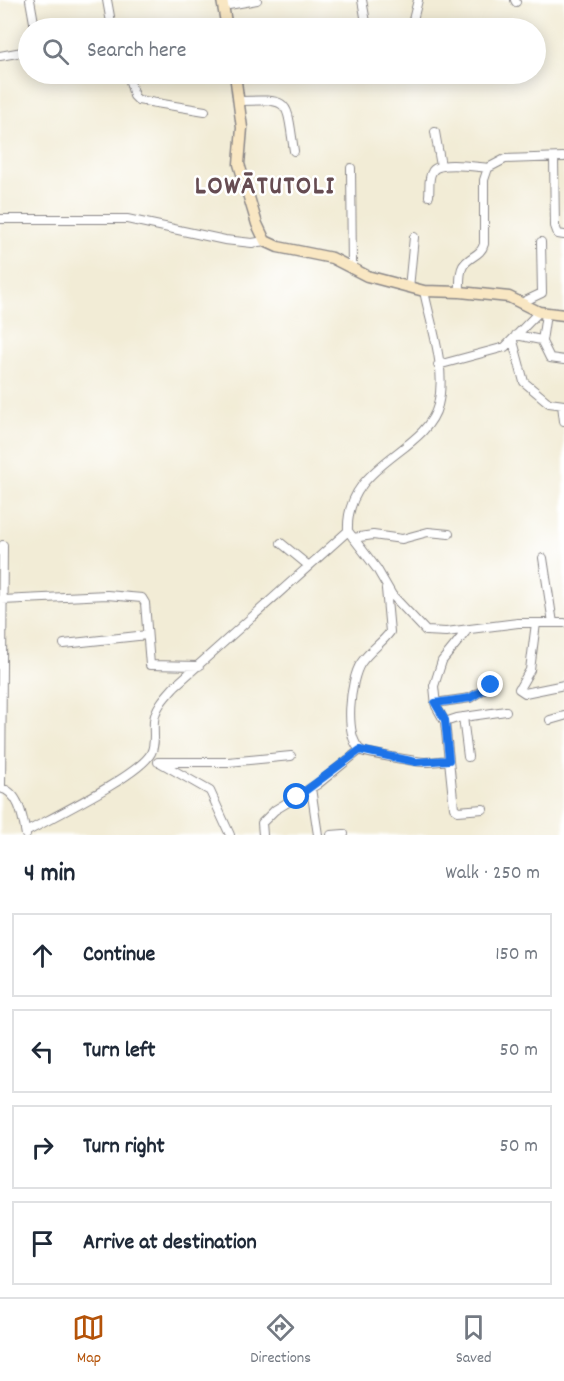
<!DOCTYPE html>
<html lang="en">
<head>
<meta charset="utf-8">
<style>
  :root { --surface:#fff; --page:#f2f2f3; --text:#1f2937; --muted:#747a83; --line:#e0e1e3; --accent:#b45309 }
  body { margin:0; font-family:Dekko,sans-serif; background:var(--page); color:var(--text) }
  .stop { position:absolute; width:18px; height:18px; margin:-14px; border:4px solid #1a73e8; border-radius:50%; background:#fff }
  .stop.end { background:#1a73e8; border-color:#fff; box-shadow:0 2px 6px #0008 }
  .list { margin:0; padding:0; list-style:none }
  h2 { display:flex; justify-content:space-between; align-items:center; height:78px; margin:0; padding:0 24px; font-size:26px }
  h2 small { font-size:20px; font-weight:400; color:var(--muted) }
  .list li { display:grid; grid-template-columns:39px 1fr auto; gap:18px; align-items:center; box-sizing:border-box; height:84px; margin:0 12px 12px; padding:0 12px; border:2px solid var(--line); border-radius:0px }
  .list b { display:block; font-size:22px; white-space:nowrap }
  .list em { font-size:20px; font-style:normal; color:var(--muted) }
  .icon { flex:none; width:33px; height:33px; fill:none; stroke:currentColor; stroke-width:2; stroke-linecap:round; stroke-linejoin:round }
  .map { position:relative; flex:none; width:564px; height:835px; overflow:hidden }
  .search { position:absolute; background:var(--surface); box-shadow:0 3px 15px #0003; left:18px; right:18px; top:18px; height:66px; display:flex; align-items:center; gap:15px; box-sizing:border-box; padding:0 21px; border-radius:33px; color:var(--muted); font-size:22px }
  .sheet { height:462px; background:var(--surface) }
  nav { display:flex; justify-content:space-around; align-items:center; box-sizing:border-box; height:84px; border-top:2px solid var(--line); background:var(--surface); font-size:16px; color:var(--muted) }
  nav a { display:grid; justify-items:center; gap:3px }
  nav .on { color:var(--accent) }
  .map>svg:first-child { display:block }
  .lines { fill:none; stroke-linecap:round; stroke-linejoin:round }
  .street-casing { stroke:#8a8788; stroke-width:10 }
  .secondary-casing { stroke:#8a8788; stroke-width:13 }
  .street { stroke:#fff; stroke-width:8 }
  .secondary { stroke:#f9e7c3; stroke-width:10 }
  .route { stroke:#1a73e8; stroke-width:8 }
  .labels { text-anchor:middle; dominant-baseline:central; stroke-width:5; stroke-linejoin:round; paint-order:stroke }
  .district-label { font-size:27px; font-weight:bold; letter-spacing:1.5px; fill:#664c52; stroke:#fff }
</style>
</head>
<body>
<div class="map">
<svg width="564" height="835" viewBox="0 0 564 835">
  <rect width="100%" height="100%" fill="#fff"/>
  <filter id="ink" filterUnits="userSpaceOnUse"><feTurbulence type="fractalNoise" baseFrequency=".0167" numOctaves="2"/><feDisplacementMap in="SourceGraphic" scale="12" xChannelSelector="R" yChannelSelector="G"/><feConvolveMatrix kernelMatrix="1 2 1 2 8 2 1 2 1" color-interpolation-filters="sRGB"/></filter>
  <filter id="wash" filterUnits="userSpaceOnUse"><feTurbulence type="fractalNoise" baseFrequency=".008" numOctaves="4" result="noise"/><feDisplacementMap in="SourceGraphic" scale="24" xChannelSelector="R" yChannelSelector="G"/><feGaussianBlur stdDeviation="1.35" result="paint"/><feColorMatrix in="noise" values="0 0 0 0 0 0 0 0 0 0 0 0 0 0 0 0 0 1.4 0 .05"/><feComposite in="paint" operator="in"/></filter>
  <g filter="url(#wash)">
    <rect width="100%" height="100%" fill="#f2ecd6"/>
  </g>
  <g filter="url(#ink)">
    <g class="lines">
      <g class="street-casing">
        <path id="street" d="M30 0 35 28
          M107 0 112 28
          M362 0 367 28
          M515 0 516 2
          M223 6 257 0
          M411 28 418 0
          M0 56 28 51
          M128 74 134 96 138 100 205 111
          M238 101C292 99 286 99 294 151
          M435 132 441 166
          M554 158 555 226 558 234 564 235
          M351 168 352 268
          M429 196C430 189 428 178 432 172 438 160 475 167 488 168
          M0 219H127L225 240 252 243 265 241
          M409 288 414 237
          M424 291C431 326 447 369 438 405 426 453 345 463 348 531L377 569 392 595 426 631 446 632 518 623H564
          M460 292C460 284 459 273 463 266 469 256 481 256 484 244V180L488 168 505 159 564 157
          M523 302 542 293 541 242
          M516 335 541 340 550 358 564 360
          M513 341 524 382 549 403 564 405
          M542 341 546 314
          M438 365 505 347 539 312
          M562 405 564 421
          M353 538 373 535 402 539 428 532 449 534
          M281 543 309 566
          M543 558 553 623
          M386 589 390 632C382 643 369 651 361 663 350 679 343 739 362 751 365 753 419 762 425 762 433 762 441 761 449 760
          M2 600 107 595 142 598 145 603 150 665 199 666
          M536 623 530 670 519 689 525 693 564 685
          M468 629 442 661 434 686 436 706 445 722 454 808 458 811 483 809
          M64 644 147 635
          M435 703 470 698 491 685
          M463 717 468 757
          M550 720 564 716
          M445 722 457 718 506 711
          M158 762H228L291 756
          M161 763 210 791 230 835
          M0 788C19 791 23 818 26 835
          M1 788 3 545
          M311 788 318 835
          M26 832C51 818 140 775 151 753 156 744 153 732 154 721 155 707 166 696 175 686L348 531
          M263 835 262 823 275 810 318 784 360 750
          M331 835 344 834"/>
      </g>
      <g class="secondary-casing">
        <path id="secondary" d="M222 0 227 28
          M235 74 242 128 239 164 257 224 265 241 278 247 332 258 367 276 424 291 460 292 509 297 539 312 564 315"/>
      </g>
      <use href="#street" class="street"/>
      <use href="#secondary" class="secondary"/>
    </g>
  </g>
  <g class="lines" filter="url(#ink)">
    <path class="route" d="M297 797 360 750 416 762 449 760 445 720 435 703 470 698 491 685"/>
  </g>
  <g class="labels">
    <g class="district-label">
      <text x="265" y="187">LOWĀTUTOLI</text>
    </g>
  </g>
</svg>
<div class="stop" style="left:297px;top:797px"></div>
<div class="stop end" style="left:491px;top:685px"></div>
<div class="search"><svg class="icon" aria-label="search" viewBox="0 0 24 24"><circle cx="10" cy="10" r="6"/><path d="M15 15l6 6"/></svg>Search here</div>
</div>
<section class="sheet">
<h2>4 min<small>Walk · 250 m</small></h2>
<ul class="list">
<li><svg class="icon" aria-label="ahead" viewBox="0 0 24 24"><path d="M12 20V5M6 11l6-6 6 6"/></svg><div><b>Continue</b></div><em>150 m</em></li>
<li><svg class="icon" aria-label="left" viewBox="0 0 24 24"><path d="M17 20v-9H6M10 6l-5 5 5 5"/></svg><div><b>Turn left</b></div><em>50 m</em></li>
<li><svg class="icon" aria-label="right" viewBox="0 0 24 24"><path d="M7 20v-9h11M14 6l5 5-5 5"/></svg><div><b>Turn right</b></div><em>50 m</em></li>
<li><svg class="icon" aria-label="arrive" viewBox="0 0 24 24"><path d="M6 21V4h12l-3 4 3 4H6"/></svg><div><b>Arrive at destination</b></div></li>
</ul>
</section>
<nav>
<a class="on"><svg class="icon" aria-label="map" viewBox="0 0 24 24"><path d="M3 6l6-2 6 2 6-2v14l-6 2-6-2-6 2zM9 4v14M15 6v14"/></svg>Map</a>
<a><svg class="icon" aria-label="directions" viewBox="0 0 24 24"><path d="M12 3l9 9-9 9-9-9zM9 14v-3h6M13 9l2 2-2 2"/></svg>Directions</a>
<a><svg class="icon" aria-label="saved" viewBox="0 0 24 24"><path d="M7 4h10v16l-5-4-5 4z"/></svg>Saved</a>
</nav>
</body>
</html>
